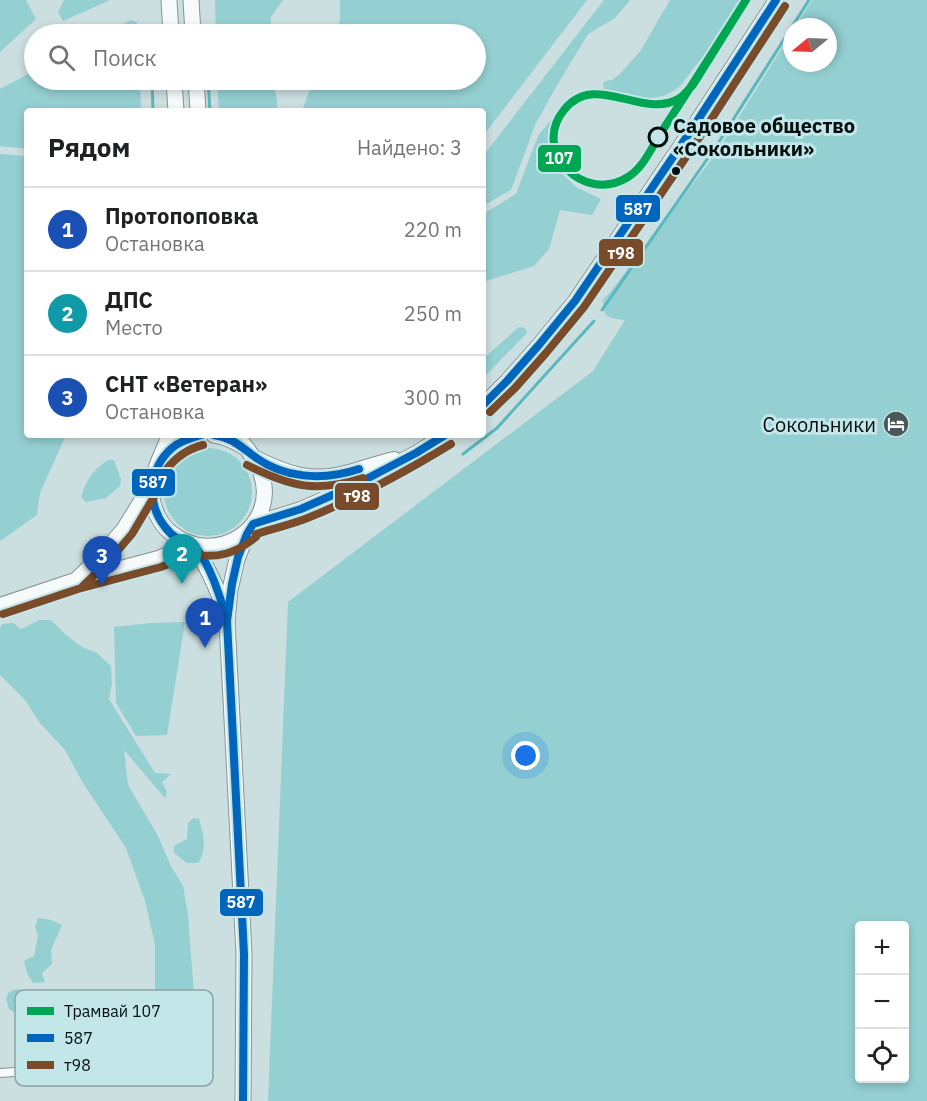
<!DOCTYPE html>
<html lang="ru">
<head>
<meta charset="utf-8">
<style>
  :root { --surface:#fff; --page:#f2f2f2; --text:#202124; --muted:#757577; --line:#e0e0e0; --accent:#495758 }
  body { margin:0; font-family:"IBM Plex Sans",sans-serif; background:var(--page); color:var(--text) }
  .controls { position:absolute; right:18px; bottom:18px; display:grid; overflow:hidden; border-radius:6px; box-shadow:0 3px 9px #0003 }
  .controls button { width:54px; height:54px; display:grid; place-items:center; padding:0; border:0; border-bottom:2px solid var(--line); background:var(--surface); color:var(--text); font:30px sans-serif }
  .compass { position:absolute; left:783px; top:18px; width:54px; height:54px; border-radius:50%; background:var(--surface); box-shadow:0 3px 9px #0003; rotate:251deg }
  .you { position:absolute; left:526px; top:756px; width:21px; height:21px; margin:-15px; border:4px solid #fff; border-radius:50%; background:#1a73e8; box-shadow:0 0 0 9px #1a73e833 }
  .badge { display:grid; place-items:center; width:39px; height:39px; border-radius:50%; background:var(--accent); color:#fff; font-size:20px; font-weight:700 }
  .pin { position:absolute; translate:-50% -50px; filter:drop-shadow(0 2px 3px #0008) }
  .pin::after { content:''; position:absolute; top:32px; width:21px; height:18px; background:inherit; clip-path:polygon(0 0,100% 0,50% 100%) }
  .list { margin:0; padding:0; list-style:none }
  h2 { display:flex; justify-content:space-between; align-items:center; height:78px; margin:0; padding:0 24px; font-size:26px }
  h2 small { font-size:20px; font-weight:400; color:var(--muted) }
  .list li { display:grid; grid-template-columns:39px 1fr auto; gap:18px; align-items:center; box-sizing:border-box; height:84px; padding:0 24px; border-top:2px solid var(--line) }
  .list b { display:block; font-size:22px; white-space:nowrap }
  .list p { margin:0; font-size:20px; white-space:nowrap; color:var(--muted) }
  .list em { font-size:20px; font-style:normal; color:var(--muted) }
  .icon { flex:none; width:33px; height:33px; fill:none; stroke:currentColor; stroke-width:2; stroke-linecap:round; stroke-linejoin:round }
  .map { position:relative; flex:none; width:927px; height:1101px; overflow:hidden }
  .search { position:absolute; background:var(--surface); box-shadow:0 3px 9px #0003; left:24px; top:24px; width:462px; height:66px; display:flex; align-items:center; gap:15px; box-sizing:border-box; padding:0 21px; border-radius:33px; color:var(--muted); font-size:22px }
  .panel { position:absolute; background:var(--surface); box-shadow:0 3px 9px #0003; left:24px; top:108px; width:462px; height:330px; border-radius:6px }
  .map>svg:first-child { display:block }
  .green { fill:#94cfd2; fill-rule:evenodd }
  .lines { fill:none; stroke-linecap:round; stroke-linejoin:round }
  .stream { stroke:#59b8bd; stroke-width:3 }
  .street-casing { stroke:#859495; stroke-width:10 }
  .secondary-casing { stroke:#859495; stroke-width:14 }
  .primary-casing { stroke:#859495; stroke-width:16 }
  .highway-casing { stroke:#859495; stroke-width:17 }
  .street { stroke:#f7fafa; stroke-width:8 }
  .secondary { stroke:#f7fafa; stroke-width:12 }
  .primary { stroke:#f7fafa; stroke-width:14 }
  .highway { stroke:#f7fafa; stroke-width:15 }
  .bus-1-casing { stroke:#c3e6e8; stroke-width:12 }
  .bus-2-casing { stroke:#c3e6e8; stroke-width:12 }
  .bus-1 { stroke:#0065bd; stroke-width:8 }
  .bus-2 { stroke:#7a4b2a; stroke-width:8 }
  .tram-1-casing { stroke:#c3e6e8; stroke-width:12 }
  .tram-1 { stroke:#00a651; stroke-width:8 }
  .stop-dot { fill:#c3e6e8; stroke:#030e0f; stroke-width:3 }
  .bus-dot { fill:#030e0f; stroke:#c3e6e8; stroke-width:2 }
  .labels { text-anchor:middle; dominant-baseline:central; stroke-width:6; stroke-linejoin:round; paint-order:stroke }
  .stop-label { font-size:20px; font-weight:bold; fill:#030e0f; stroke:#c3e6e8; text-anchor:start }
  .poi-label { font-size:20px; fill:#030e0f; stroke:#c3e6e8; text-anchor:end }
  .key { fill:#c3e6e8; stroke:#89a5a7; stroke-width:1.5 }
  .key-label { font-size:16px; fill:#030e0f }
  .line-badge { stroke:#c3e6e8; stroke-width:2 }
  .badge-label { font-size:16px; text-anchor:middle; font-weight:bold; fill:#fff }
</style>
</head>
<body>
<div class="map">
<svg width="927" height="1101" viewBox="0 0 927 1101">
  <rect width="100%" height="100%" fill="#cbdee0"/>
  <path class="green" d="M0 0H26L36 19 0 52Z
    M64 0H110L63 21 58 12Z
    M215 0H283L271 17 270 34H216Z
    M340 0H587L483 136V111H302L313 80H476V34H336L340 20Z
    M604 0H630L615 18 588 34 556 87 535 125 511 190 486 204H483V156Z
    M670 0H740L718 37 680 86C656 106 634 96 607 91L604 89 603 83 606 81 612 80 620 74 641 50Z
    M812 0H927V1101H268L288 602 593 371 625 320C608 318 603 318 603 300L611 291 717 152 792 32V63H828V27H795ZM860 926H904V1078H860Z
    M131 20 137 22 138 34H103Z
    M34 71V80H140L141 111H27V149L0 146V89Z
    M217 80H273L277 101V111H219Z
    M562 106 549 145 553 165 576 187 601 199 592 215 560 210 549 249 534 266 483 282V214L516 194 538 136Z
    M0 154 27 156V435H66L40 493 37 515 0 541Z
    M519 327 525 328 527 332 526 334 483 378V359Z
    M164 492a44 44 0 1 1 88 0a44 44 0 1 1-88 0Z
    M108 460H114L121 479 120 486 106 498 86 502 81 497C87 479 92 471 108 460Z
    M40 620H51L66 635 82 647 97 653 111 666 112 683 109 699 155 773 171 774 162 782 167 792 165 798 124 750 128 785 158 836 171 866 183 886 188 915 194 994 193 1028 190 1056 180 1080 172 1083 163 1072 159 1057 158 1022 155 998V945L145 901 126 848 83 783 65 750 39 722 26 701 0 675V628L2 624 13 623 21 629Z
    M185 622 167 735 136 736 116 703 114 627 151 623Z
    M193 818 199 819C203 832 208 850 198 863H187L174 853V846L187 839 188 823Z
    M38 918 51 920 62 925 51 950 52 964 42 973 45 982 33 983 27 973 24 961 34 956 38 936 35 927Z
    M17 989 24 990 27 994C27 1004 24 1008 16 1013L9 1009 6 998 9 992Z"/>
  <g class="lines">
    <path class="stream" d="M152 80 153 111
      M208 80 210 111
      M602 310 717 145 809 0
      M463 454 497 428 594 321"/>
    <g class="street-casing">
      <path id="street" d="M0 1073 149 1063"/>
    </g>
    <g class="secondary-casing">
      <path id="secondary" d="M76 578 100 555 123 528 152 481
        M0 604 75 579 158 557 190 544"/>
    </g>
    <g class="primary-casing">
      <path id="primary" d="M483 405 507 381 538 346 575 301 692 129 776 0
        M252 456C285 473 312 483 349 472 365 468 379 462 394 459
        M253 524 301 509 353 486 416 453 445 435"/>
    </g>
    <g class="highway-casing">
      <path id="highway" d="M169 0 171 34
        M191 0 193 34
        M174 80 176 111
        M196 80 198 111
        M170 435C162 454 150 475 152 496 153 509 160 524 170 532 214 569 280 528 261 473 257 459 245 447 236 435
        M214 435C225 436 234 441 244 447
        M165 454C175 444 186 437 201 435
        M194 545C207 567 218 588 225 612
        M243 1101 244 954 227 621 230 590 237 559 249 529"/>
    </g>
    <use href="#street" class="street"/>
    <use href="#secondary" class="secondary"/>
    <use href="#primary" class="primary"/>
    <use href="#highway" class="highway"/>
    <g class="bus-1-casing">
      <path id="bus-1" d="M483 405 507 381 538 346 575 301 692 129 776 0
        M201 435C191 438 180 441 172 448 149 468 146 503 165 527 168 531 173 536 178 539 183 542 190 542 195 547 209 562 221 598 226 618
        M214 435C230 437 239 445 251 454 282 479 323 481 359 469
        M243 1101 244 954 227 621 232 584 238 557 247 534 253 524 301 509 353 486 416 453 445 435"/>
    </g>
    <g class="bus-2-casing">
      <path id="bus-2" d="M490 412 515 388 546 353 584 307 701 135 785 6
        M247 465C291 487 316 493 363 478
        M166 470C176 457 187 449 203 445
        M256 534C272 529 289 525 305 519 356 499 405 472 451 444
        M193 555C219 558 235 554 256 537
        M82 587 108 562 132 534 161 485
        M3 614 78 589 161 567 194 554"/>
    </g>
    <use href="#bus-1" class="bus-1"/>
    <use href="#bus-2" class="bus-2"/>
    <g class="tram-1-casing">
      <path id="tram-1" d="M746 0 693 85 690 88Z
        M690 88C682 101 670 118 661 133 651 148 644 167 628 177 583 205 531 150 564 110 595 70 643 121 680 98 684 95 687 91 690 88Z"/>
    </g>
    <use href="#tram-1" class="tram-1"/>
  </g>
  <defs>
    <g id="hotel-disc" transform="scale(1.35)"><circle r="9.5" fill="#495758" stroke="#c3e6e8"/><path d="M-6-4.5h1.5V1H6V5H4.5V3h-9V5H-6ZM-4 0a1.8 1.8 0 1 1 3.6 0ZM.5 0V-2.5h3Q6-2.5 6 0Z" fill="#fff"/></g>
  </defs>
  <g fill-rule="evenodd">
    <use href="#hotel-disc" x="896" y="424"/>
  </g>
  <circle class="stop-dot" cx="658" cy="137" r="9"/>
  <circle class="bus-dot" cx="676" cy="171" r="5"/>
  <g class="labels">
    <g class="stop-label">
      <text x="673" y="125">Садовое общество<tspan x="673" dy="23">«Сокольники»</tspan></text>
    </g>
    <g class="poi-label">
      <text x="876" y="424">Сокольники</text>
    </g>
  </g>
  <rect x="15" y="990" width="198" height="96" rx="9" class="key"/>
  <rect x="27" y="1007" width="27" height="8" fill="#00a651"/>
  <rect x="27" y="1034" width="27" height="8" fill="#0065bd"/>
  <rect x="27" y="1061" width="27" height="8" fill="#7a4b2a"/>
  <g class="key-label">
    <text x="64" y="1017">Трамвай 107</text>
    <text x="64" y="1044">587</text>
    <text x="64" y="1071">т98</text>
  </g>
  <g class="line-badge">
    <rect x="537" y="144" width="45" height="29" rx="6" fill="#00a651"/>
    <rect x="615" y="194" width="46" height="29" rx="6" fill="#0065bd"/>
    <rect x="598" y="238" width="46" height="29" rx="6" fill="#7a4b2a"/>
    <rect x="131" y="468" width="45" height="29" rx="6" fill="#0065bd"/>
    <rect x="334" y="482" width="46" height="29" rx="6" fill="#7a4b2a"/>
    <rect x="219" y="888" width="45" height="29" rx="6" fill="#0065bd"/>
  </g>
  <g class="badge-label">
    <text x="559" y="164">107</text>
    <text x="638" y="215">587</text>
    <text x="621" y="259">т98</text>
    <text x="153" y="488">587</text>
    <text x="357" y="502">т98</text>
    <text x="241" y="908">587</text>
  </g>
</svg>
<div class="controls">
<button>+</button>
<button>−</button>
<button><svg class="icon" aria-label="locate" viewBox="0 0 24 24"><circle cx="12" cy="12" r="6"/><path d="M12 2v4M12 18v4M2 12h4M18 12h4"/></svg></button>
</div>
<svg class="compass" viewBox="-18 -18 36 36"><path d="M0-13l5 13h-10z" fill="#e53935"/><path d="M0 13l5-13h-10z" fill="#757577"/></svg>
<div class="you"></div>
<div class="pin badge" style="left:205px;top:648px;background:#1a4fb4">1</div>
<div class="pin badge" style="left:182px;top:584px;background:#0f9aa8">2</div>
<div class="pin badge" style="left:102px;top:586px;background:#1a4fb4">3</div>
<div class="search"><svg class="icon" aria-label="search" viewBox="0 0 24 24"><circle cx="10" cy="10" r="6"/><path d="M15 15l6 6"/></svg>Поиск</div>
<section class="panel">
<h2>Рядом<small>Найдено: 3</small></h2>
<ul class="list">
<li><span class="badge" style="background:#1a4fb4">1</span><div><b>Протопоповка</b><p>Остановка</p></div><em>220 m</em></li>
<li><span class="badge" style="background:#0f9aa8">2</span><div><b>ДПС</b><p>Место</p></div><em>250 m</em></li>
<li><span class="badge" style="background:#1a4fb4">3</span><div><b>СНТ «Ветеран»</b><p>Остановка</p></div><em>300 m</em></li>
</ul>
</section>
</div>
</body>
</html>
